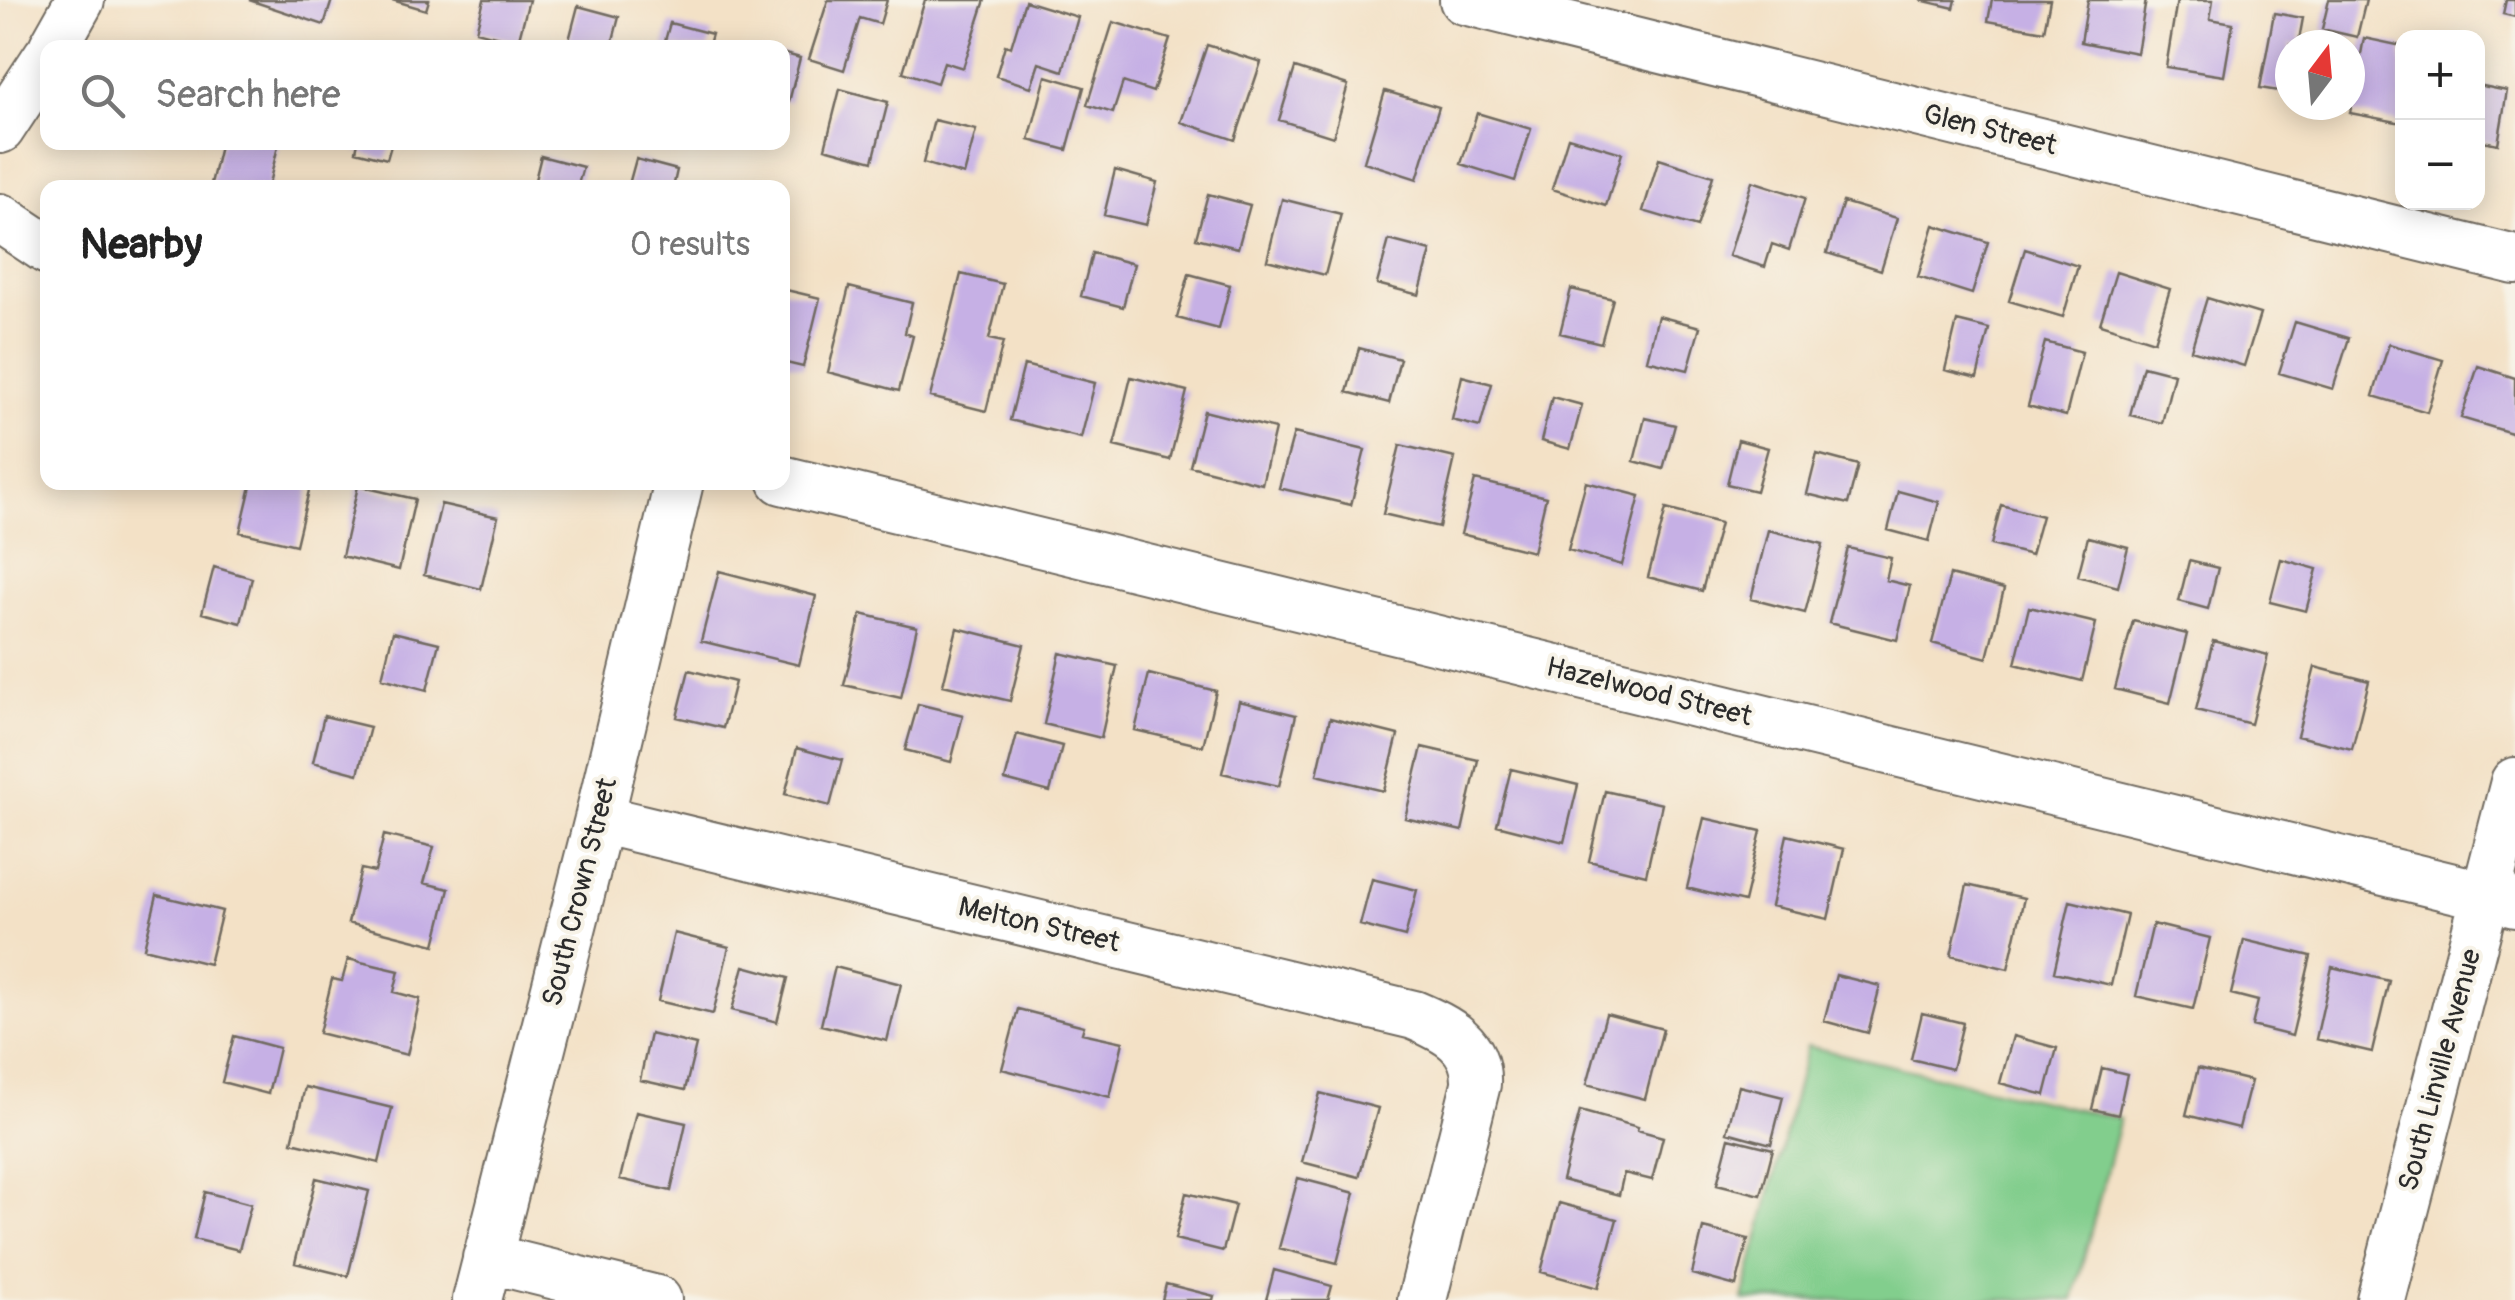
<!DOCTYPE html>
<html lang="en">
<head>
<meta charset="utf-8">
<style>
  :root { --surface:#fff; --page:#f6f6f6; --text:#222; --muted:#767676; --line:#e0e0e0 }
  body { margin:0; font-family:Pangolin,sans-serif; background:var(--page); color:var(--text) }
  .controls { position:absolute; right:30px; top:30px; display:grid; overflow:hidden; border-radius:20px; box-shadow:0 5px 25px #0003 }
  .controls button { width:90px; height:90px; display:grid; place-items:center; padding:0; border:0; border-bottom:2px solid var(--line); background:var(--surface); color:var(--text); font:50px sans-serif }
  .compass { position:absolute; left:2275px; top:30px; width:90px; height:90px; border-radius:50%; background:var(--surface); box-shadow:0 5px 25px #0003; rotate:16deg }
  .list { margin:0; padding:0; list-style:none }
  h2 { display:flex; justify-content:space-between; align-items:center; height:130px; margin:0; padding:0 40px; font-size:42px }
  h2 small { font-size:32px; font-weight:400; color:var(--muted) }
  .icon { flex:none; width:55px; height:55px; fill:none; stroke:currentColor; stroke-width:2; stroke-linecap:round; stroke-linejoin:round }
  .map { position:relative; flex:none; width:2515px; height:1300px; overflow:hidden }
  .search { position:absolute; background:var(--surface); box-shadow:0 5px 25px #0003; left:40px; top:40px; width:750px; height:110px; display:flex; align-items:center; gap:25px; box-sizing:border-box; padding:0 35px; border-radius:20px; color:var(--muted); font-size:38px }
  .panel { position:absolute; background:var(--surface); box-shadow:0 5px 25px #0003; left:40px; top:180px; width:750px; height:310px; border-radius:20px }
  .map>svg:first-child { display:block }
  .green { fill:#82ce8d; stroke:#567c5c; stroke-width:2.5 }
  .building { fill:#c6b0e5 }
  .lines { fill:none; stroke-linecap:round; stroke-linejoin:round }
  .minor-casing { stroke:#716b61; stroke-width:52 }
  .minor { stroke:#fff; stroke-width:48 }
  .labels { text-anchor:middle; dominant-baseline:central; stroke-width:8; stroke-linejoin:round; paint-order:stroke }
  .street-label { font-size:28px; fill:#2b2b2b; stroke:#f7f3e8 }
</style>
</head>
<body>
<div class="map">
<svg width="2515" height="1300" viewBox="0 0 2515 1300">
  <rect width="100%" height="100%" fill="#f7f3e8"/>
  <filter id="ink" filterUnits="userSpaceOnUse"><feTurbulence type="fractalNoise" baseFrequency=".01" numOctaves="2"/><feDisplacementMap in="SourceGraphic" scale="20" xChannelSelector="R" yChannelSelector="G"/><feConvolveMatrix kernelMatrix="1 2 1 2 8 2 1 2 1" color-interpolation-filters="sRGB"/></filter>
  <filter id="wash" filterUnits="userSpaceOnUse"><feTurbulence type="fractalNoise" baseFrequency=".0048" numOctaves="4" result="noise"/><feDisplacementMap in="SourceGraphic" scale="40" xChannelSelector="R" yChannelSelector="G"/><feGaussianBlur stdDeviation="2.25" result="paint"/><feColorMatrix in="noise" values="0 0 0 0 0 0 0 0 0 0 0 0 0 0 0 0 0 1.4 0 .05"/><feComposite in="paint" operator="in"/></filter>
  <g filter="url(#wash)">
    <rect width="100%" height="100%" fill="#f3e1c6"/>
    <path class="green" d="M1807 1046 2120 1119 2073 1300H1743Z"/>
    <g id="blocks">
      <path class="building" d="M249 0H332L324 25Z
        M392 0H429L426 10Z
        M484 0H529L518 42 476 31Z
        M828 0H887L880 24 860 18 844 70 809 59Z
        M925 0H985L963 68 944 62 937 83 903 72Z
        M1920 0H1956L1954 8Z
        M1992 0H2050L2044 31 1988 21Z
        M2088 0H2146L2137 53 2081 42Z
        M2177 0H2213L2210 19 2233 23 2224 76 2166 67Z
        M2329 0H2366L2357 37 2322 29Z
        M2506 0H2515V17L2503 14Z
        M1025 1 1078 17 1063 71 1039 63 1031 87 996 76 1005 45 1011 47Z
        M578 6 619 17 611 48H567Z
        M2274 13 2303 18 2299 40 2318 43 2290 45V93L2260 88Z
        M1113 22 1170 39 1153 92 1123 82 1113 113 1087 105Z
        M670 23 712 34 708 48H663Z
        M2364 38 2402 46V123L2350 113Z
        M1207 45 1261 62 1235 140 1181 122Z
        M782 53 800 58 789 102 782 100Z
        M1295 68 1348 85 1333 137 1279 120Z
        M1046 76 1084 87 1067 150 1029 140Z
        M2478 85 2507 91 2498 144 2478 140Z
        M840 89 888 102 873 161 825 148Z
        M1385 91 1439 107 1417 179 1364 162Z
        M1477 113 1531 129 1515 181 1461 164Z
        M934 120 976 130 964 175 923 163Z
        M1568 137 1622 153 1606 206 1552 189Z
        M221 142H279L268 188H210Z
        M358 142H392L387 159 356 151Z
        M541 156 583 167 577 188H533Z
        M636 159 677 170 673 188H628Z
        M1659 159 1713 176 1697 227 1643 211Z
        M1115 170 1157 182 1146 225 1104 215Z
        M1752 181 1805 198 1789 250 1772 244 1765 267 1729 256Z
        M1208 194 1250 205 1238 248 1196 238Z
        M1282 199 1341 214 1325 275 1267 260Z
        M1843 202 1897 218 1881 270 1827 253Z
        M1934 225 1988 242 1972 294 1918 277Z
        M1389 240 1431 251 1419 295 1377 284Z
        M2025 249 2078 266 2063 317 2009 301Z
        M1092 253 1134 264 1123 307 1081 296Z
        M2116 272 2170 289 2154 341 2100 324Z
        M961 274 1003 284 989 339 1003 342 986 411 930 397Z
        M1189 274 1230 285 1219 329 1177 318Z
        M849 287 912 303 905 333 913 336 899 391 828 372Z
        M782 289 820 298 803 367 782 362Z
        M1571 289 1613 299 1601 343 1560 333Z
        M2207 298 2260 314 2244 366 2191 350Z
        M1658 316 1700 327 1688 370 1647 360Z
        M1957 321 1989 329 1977 378 1945 370Z
        M2295 322 2349 338 2333 389 2279 373Z
        M2045 342 2082 352 2066 416 2028 406Z
        M2389 344 2443 360 2427 412 2373 396Z
        M1359 348 1400 359 1389 403 1347 392Z
        M1024 365 1095 383 1081 438 1010 420Z
        M2143 366 2174 374 2162 423 2130 415Z
        M2478 366 2515 378V434L2461 418Z
        M1462 376 1492 384 1480 427 1452 420Z
        M1131 377 1187 391 1170 460 1114 446Z
        M1552 397 1582 405 1570 449 1541 441Z
        M1204 411 1275 429 1262 484 1190 466Z
        M1645 418 1675 425 1663 469 1634 461Z
        M1294 433 1365 450 1351 505 1279 488Z
        M1738 440 1768 448 1756 491 1727 484Z
        M1400 445 1455 458 1439 527 1383 514Z
        M1817 454 1858 465 1848 504 1807 494Z
        M1475 480 1546 497 1533 552 1461 534Z
        M252 482H311L296 545 240 532Z
        M1586 482 1640 496 1622 565 1568 550Z
        M358 486 415 499 399 570 342 556Z
        M1898 491 1939 502 1929 541 1888 530Z
        M441 504 498 517 481 589 424 575Z
        M2001 505 2042 516 2031 555 1991 545Z
        M1666 509 1720 523 1702 591 1648 577Z
        M1768 530 1823 544 1805 613 1751 599Z
        M2088 537 2128 547 2118 587 2078 576Z
        M1848 548 1891 558 1886 580 1910 586 1897 640 1829 623Z
        M2281 559 2317 569 2306 611 2270 602Z
        M2189 561 2218 568 2208 609 2179 601Z
        M214 567 252 578 241 623 202 613Z
        M719 571 816 596 799 665 701 641Z
        M1950 575 2004 589 1987 658 1932 643Z
        M2029 607 2096 623 2082 681 2015 664Z
        M861 614 917 627 901 698 844 685Z
        M2133 621 2187 634 2170 703 2115 689Z
        M957 628 1024 645 1010 701 943 685Z
        M393 632 439 643 427 690 382 678Z
        M2213 641 2268 655 2251 724 2196 710Z
        M1060 653 1117 666 1101 738 1044 724Z
        M2315 667 2369 681 2352 749 2297 736Z
        M689 670 735 682 723 728 677 717Z
        M1149 674 1216 691 1203 746 1135 730Z
        M1239 701 1296 715 1279 786 1222 773Z
        M918 704 963 715 951 762 905 750Z
        M324 716 370 727 358 774 313 762Z
        M1330 718 1398 735 1384 791 1317 775Z
        M1017 734 1062 746 1050 792 1005 780Z
        M1422 747 1478 760 1462 831 1405 818Z
        M797 748 842 760 830 806 785 794Z
        M1511 769 1578 785 1564 842 1497 825Z
        M1605 791 1662 804 1646 875 1589 861Z
        M1704 818 1761 831 1744 902 1687 888Z
        M384 835 434 847 424 883 449 889 435 945 348 923 361 869 375 872Z
        M1787 835 1844 849 1828 919 1771 906Z
        M1372 879 1417 890 1405 937 1360 925Z
        M1967 885 2024 898 2008 969 1951 955Z
        M157 895 222 911 209 964 144 948Z
        M2070 901 2127 915 2111 985 2054 972Z
        M2153 924 2210 938 2193 1009 2136 996Z
        M674 933 729 947 713 1014 658 1001Z
        M2244 940 2311 956 2292 1036 2252 1026 2258 1001 2231 994Z
        M348 959 399 971 394 992 420 999 407 1055 319 1033 332 979 342 981Z
        M744 966 788 978 777 1022 732 1010Z
        M835 967 901 984 887 1041 821 1025Z
        M2332 967 2389 981 2372 1052 2316 1039Z
        M1836 975 1880 986 1868 1033 1824 1021Z
        M1018 1009 1084 1026 1082 1033 1123 1042 1110 1097 1002 1069Z
        M1922 1013 1963 1023 1952 1069 1911 1059Z
        M1606 1014 1663 1029 1645 1099 1587 1084Z
        M650 1034 696 1045 685 1090 640 1080Z
        M234 1036 279 1048 268 1094 222 1082Z
        M2013 1036 2057 1048 2045 1095 2000 1083Z
        M2102 1068 2127 1074 2118 1115 2092 1109Z
        M2198 1068 2251 1081 2239 1128 2186 1115Z
        M1739 1086 1783 1097 1771 1144 1727 1132Z
        M305 1087 392 1108 379 1163 292 1142Z
        M1320 1093 1378 1108 1359 1177 1302 1162Z
        M1580 1111 1638 1127 1637 1130 1663 1137 1652 1180 1624 1173 1619 1195 1562 1180Z
        M636 1112 686 1123 671 1191 620 1179Z
        M1729 1138 1773 1149 1761 1195 1717 1184Z
        M316 1178 369 1191 348 1276 295 1263Z
        M1298 1178 1355 1193 1337 1263 1279 1248Z
        M205 1192 251 1204 239 1250 194 1239Z
        M1186 1193 1235 1205 1223 1251 1175 1239Z
        M1559 1203 1617 1219 1598 1288 1541 1272Z
        M1703 1228 1748 1239 1736 1286 1692 1274Z
        M1274 1270 1332 1286 1328 1300H1266Z
        M1166 1284 1214 1296 1213 1300H1162Z"/>
    </g>
  </g>
  <g filter="url(#ink)">
    <use href="#blocks" fill-opacity="0" stroke="#716b61" stroke-width="2.5"/>
    <g class="lines">
      <g class="minor-casing">
        <path id="minor" d="M1464 0 2515 260
          M53 48 80 0
          M0 129 48 56
          M0 218 48 250
          M782 480 2515 903
          M599 819 1414 1015C1447 1029 1478 1044 1476 1084L1422 1300
          M487 1258 657 1300
          M477 1300 599 819 679 482
          M2381 1300 2515 782"/>
      </g>
      <use href="#minor" class="minor"/>
    </g>
  </g>
  <g class="labels">
    <g class="street-label">
      <text transform="translate(1990 130) rotate(14)">Glen Street</text>
      <text transform="translate(1649 692) rotate(14)">Hazelwood Street</text>
      <text transform="translate(580 892) rotate(-76)">South Crown Street</text>
      <text transform="translate(1039 925) rotate(13)">Melton Street</text>
      <text transform="translate(2440 1070) rotate(-75)">South Linville Avenue</text>
    </g>
  </g>
</svg>
<div class="controls">
<button>+</button>
<button>−</button>
</div>
<svg class="compass" viewBox="-18 -18 36 36"><path d="M0-13l5 13h-10z" fill="#e53935"/><path d="M0 13l5-13h-10z" fill="#767676"/></svg>
<div class="search"><svg class="icon" aria-label="search" viewBox="0 0 24 24"><circle cx="10" cy="10" r="6"/><path d="M15 15l6 6"/></svg>Search here</div>
<section class="panel">
<h2>Nearby<small>0 results</small></h2>
<ul class="list">
</ul>
</section>
</div>
</body>
</html>
